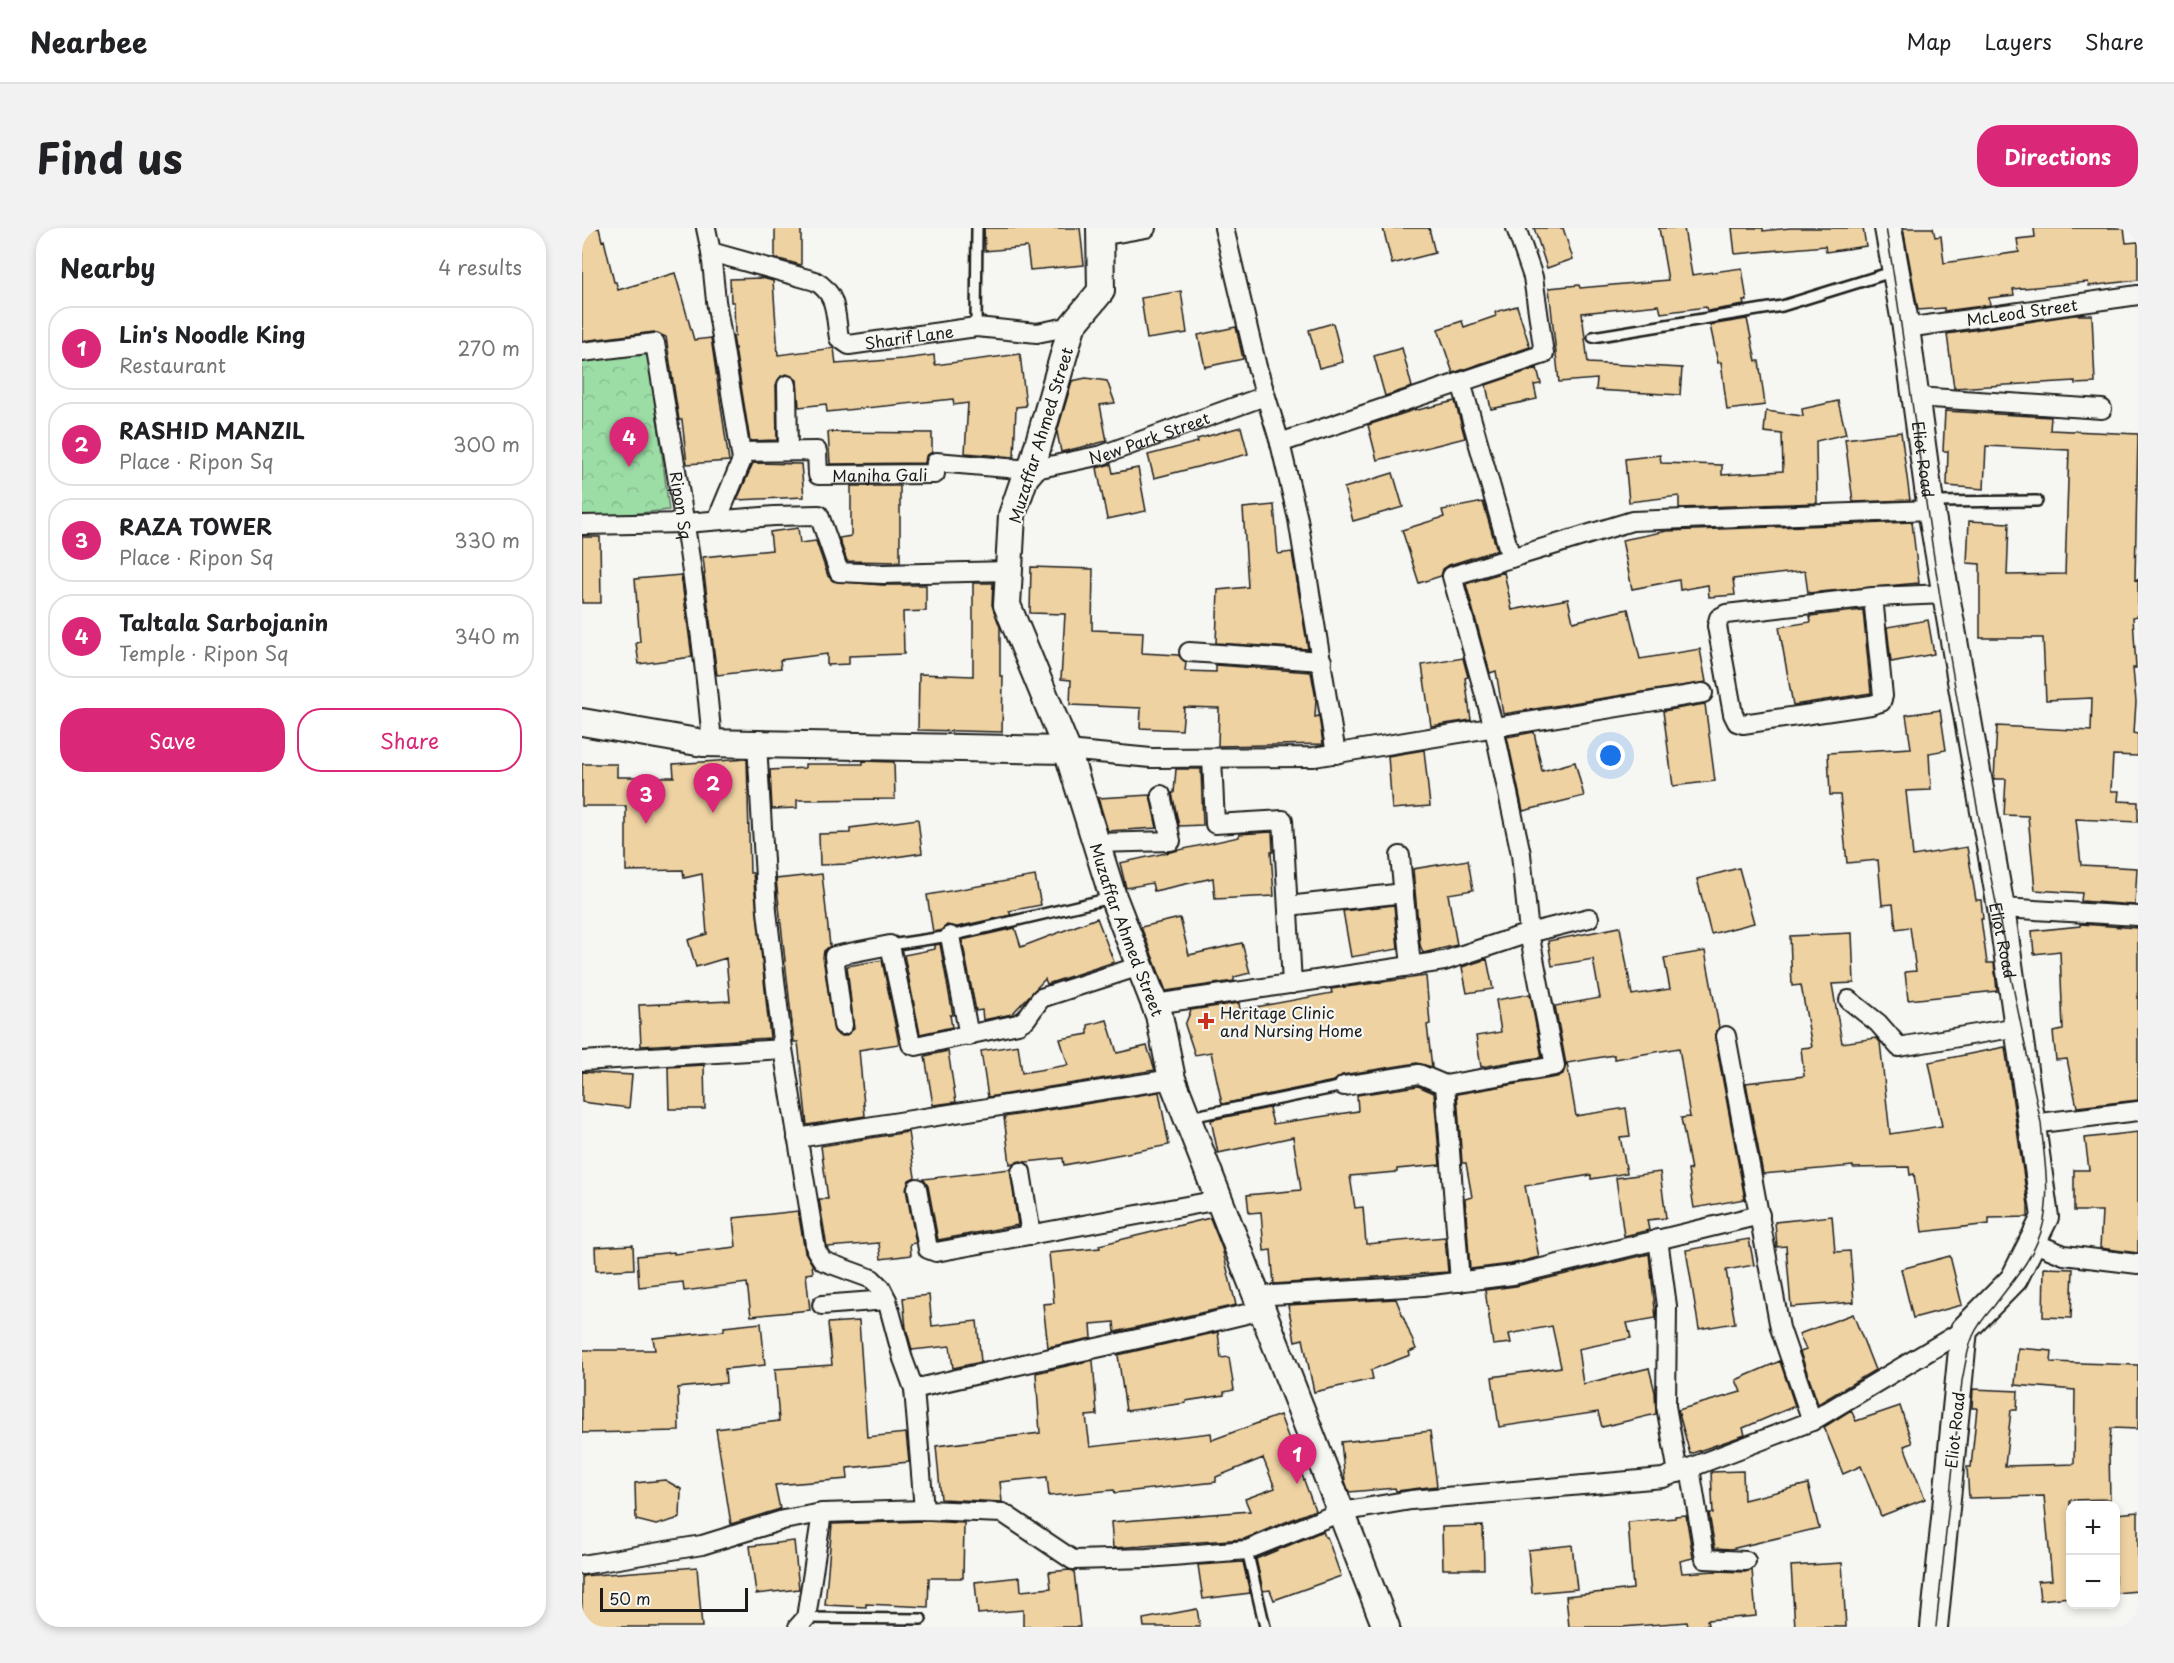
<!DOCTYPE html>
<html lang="en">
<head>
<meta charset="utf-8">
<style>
  :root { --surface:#fff; --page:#f2f2f2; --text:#202124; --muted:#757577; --line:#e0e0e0; --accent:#db2777 }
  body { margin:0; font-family:"Playpen Sans",sans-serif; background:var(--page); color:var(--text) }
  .controls { position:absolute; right:18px; bottom:18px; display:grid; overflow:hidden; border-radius:12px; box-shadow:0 3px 9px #0003 }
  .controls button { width:54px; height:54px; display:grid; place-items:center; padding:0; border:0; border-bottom:2px solid var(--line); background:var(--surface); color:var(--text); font:30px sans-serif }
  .scale { position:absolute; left:18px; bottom:15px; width:148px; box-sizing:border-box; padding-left:6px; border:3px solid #1c1c1c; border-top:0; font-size:16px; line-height:21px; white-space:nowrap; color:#1c1c1c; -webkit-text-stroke:4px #f6f6f2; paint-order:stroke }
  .you { position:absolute; left:1029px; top:528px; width:21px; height:21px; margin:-15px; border:4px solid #fff; border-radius:50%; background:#1a73e8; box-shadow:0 0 0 9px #1a73e833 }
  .badge { display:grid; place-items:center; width:39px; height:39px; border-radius:50%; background:var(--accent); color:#fff; font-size:20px; font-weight:700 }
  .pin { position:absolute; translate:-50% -50px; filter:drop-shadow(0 2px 3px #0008) }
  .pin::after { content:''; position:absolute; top:32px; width:21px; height:18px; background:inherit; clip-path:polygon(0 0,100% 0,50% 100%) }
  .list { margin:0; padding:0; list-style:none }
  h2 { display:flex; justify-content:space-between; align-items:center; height:78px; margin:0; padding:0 24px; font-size:26px }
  h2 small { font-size:20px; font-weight:400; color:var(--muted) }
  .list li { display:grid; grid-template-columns:39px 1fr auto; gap:18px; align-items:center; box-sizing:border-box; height:84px; margin:0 12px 12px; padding:0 12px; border:2px solid var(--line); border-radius:24px }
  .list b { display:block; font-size:22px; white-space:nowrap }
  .list p { margin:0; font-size:20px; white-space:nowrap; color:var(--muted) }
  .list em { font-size:20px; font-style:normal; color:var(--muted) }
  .actions { display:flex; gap:12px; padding:18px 24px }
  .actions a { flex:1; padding:14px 0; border:2px solid var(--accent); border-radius:24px; text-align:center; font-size:21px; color:var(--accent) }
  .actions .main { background:var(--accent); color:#fff }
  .map { position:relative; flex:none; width:1556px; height:1399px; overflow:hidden; border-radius:24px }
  header { display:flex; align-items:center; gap:36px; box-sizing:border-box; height:84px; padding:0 30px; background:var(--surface); border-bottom:2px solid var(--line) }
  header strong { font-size:28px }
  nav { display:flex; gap:33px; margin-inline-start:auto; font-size:21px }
  .intro { display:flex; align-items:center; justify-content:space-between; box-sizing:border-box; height:144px; padding:0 36px }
  h1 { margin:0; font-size:42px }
  .button { padding:15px 27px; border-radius:24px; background:var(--accent); color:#fff; font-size:21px; font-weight:700 }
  main { display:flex; gap:36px; padding:0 36px }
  aside { flex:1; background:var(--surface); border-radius:24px; box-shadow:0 3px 9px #0003 }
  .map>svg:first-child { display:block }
  .forest { fill:url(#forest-crowns); stroke:#5c7c61; stroke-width:1.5 }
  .building { fill:#eed2a2; stroke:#1c1c1c; stroke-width:1.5 }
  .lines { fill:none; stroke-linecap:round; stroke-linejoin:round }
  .lane-casing { stroke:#1c1c1c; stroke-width:14 }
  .street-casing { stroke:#1c1c1c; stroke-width:22 }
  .secondary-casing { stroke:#1c1c1c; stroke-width:30 }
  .lane { stroke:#f6f6f2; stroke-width:9 }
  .street { stroke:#f6f6f2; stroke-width:18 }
  .secondary { stroke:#f6f6f2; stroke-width:26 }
  .tram { stroke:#1c1c1c; stroke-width:1.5 }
  .poi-dot { fill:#c8321e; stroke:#f6f6f2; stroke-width:2 }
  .labels { text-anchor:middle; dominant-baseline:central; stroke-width:4.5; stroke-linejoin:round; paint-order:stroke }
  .street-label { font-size:16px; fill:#1c1c1c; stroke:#f6f6f2 }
  .poi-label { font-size:16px; fill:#1c1c1c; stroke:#f6f6f2; text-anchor:start }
</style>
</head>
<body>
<header>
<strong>Nearbee</strong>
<nav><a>Map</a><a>Layers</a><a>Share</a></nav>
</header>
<div class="intro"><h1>Find us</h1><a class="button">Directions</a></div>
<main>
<aside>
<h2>Nearby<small>4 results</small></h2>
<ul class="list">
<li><span class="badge">1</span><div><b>Lin's Noodle King</b><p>Restaurant</p></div><em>270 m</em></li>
<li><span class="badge">2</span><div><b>RASHID MANZIL</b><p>Place · Ripon Sq</p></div><em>300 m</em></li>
<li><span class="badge">3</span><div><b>RAZA TOWER</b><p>Place · Ripon Sq</p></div><em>330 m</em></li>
<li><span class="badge">4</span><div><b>Taltala Sarbojanin</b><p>Temple · Ripon Sq</p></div><em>340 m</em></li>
</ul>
<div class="actions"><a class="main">Save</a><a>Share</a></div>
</aside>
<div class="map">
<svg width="1556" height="1399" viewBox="0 0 1556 1399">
  <defs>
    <pattern id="forest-crowns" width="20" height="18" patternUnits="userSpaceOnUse" patternTransform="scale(1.5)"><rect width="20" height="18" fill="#9cdda6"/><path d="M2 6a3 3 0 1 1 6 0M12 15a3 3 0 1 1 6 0" fill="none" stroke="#86bd8e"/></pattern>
  </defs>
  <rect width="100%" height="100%" fill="#f6f6f2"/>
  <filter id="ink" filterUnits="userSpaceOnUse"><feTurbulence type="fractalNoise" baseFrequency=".0167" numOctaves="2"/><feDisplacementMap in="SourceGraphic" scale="12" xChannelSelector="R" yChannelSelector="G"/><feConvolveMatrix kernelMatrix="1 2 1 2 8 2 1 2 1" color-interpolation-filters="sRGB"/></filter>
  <g filter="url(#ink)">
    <path class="forest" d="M67 123 87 282 0 291V131Z"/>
    <path class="building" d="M0 0H17L20 13 22 12 32 54H34L36 62 93 45 112 112 129 110 147 233 105 236 100 192H97L84 109 72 104 0 113Z
      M193 0H219V37L193 30Z
      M402 0H498L502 37 448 42 445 19 403 23Z
      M801 0H847L853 25 810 36Z
      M952 0H981L991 31 965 40Z
      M1077 0H1102L1110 47 1160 40 1165 73H1161L1162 77 1125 83 1124 79 1079 85 1077 77 1000 85 1006 135 1100 140 1098 167 1014 162 1015 151 977 154 967 60 997 57 998 60 1086 52Z
      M1150 0H1181V3L1208 0H1281L1284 18 1244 24 1243 18 1153 26Z
      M1321 0H1351L1353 9 1359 8 1362 35 1437 24 1435 11 1453 9 1452 0H1542L1544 15 1556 14V52L1507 58 1506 54 1431 61 1432 67 1407 70 1408 77 1362 83V80L1336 82Z
      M180 50 191 53 196 127 252 120 254 136 321 131 352 127 353 137 438 126 444 178 434 179 432 229 383 225 386 175 372 177 371 171 245 184 244 176 217 179 215 152 205 146 199 148 194 157 195 212 168 213 151 108H153L152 74H149L148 51Z
      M599 63 605 105 565 111 559 70Z
      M935 78 948 119 871 145 856 101 880 93 882 99 914 88 913 84Z
      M1492 87H1510L1513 155 1493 156V153L1372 160 1365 106Z
      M1165 91 1174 133H1177L1183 177 1145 182 1139 134 1136 135 1128 97Z
      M751 95 761 134 737 140 727 102Z
      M654 99 661 131 623 139 616 107Z
      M820 120 830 159 803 168 792 128Z
      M955 140 959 156 952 157 955 171 909 181 904 157Z
      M504 150 525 153 533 175 518 177 525 213 479 224 475 204 490 153Z
      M873 173 883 210 795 232 786 197 835 181 836 182Z
      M1256 173 1264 206 1234 213 1235 275 1097 280V268L1047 274 1043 231 1078 227 1079 235 1140 237V247L1201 243 1200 206 1182 204 1184 183 1221 188 1220 181Z
      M1363 183 1469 189 1468 202 1556 206 1553 352 1556 351V388L1551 389 1554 440H1551L1554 474 1552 505 1556 506V528L1531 527 1529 563H1537L1536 573 1556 574V594L1494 591 1499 637 1555 640 1553 677 1499 673 1500 665 1453 662 1446 588 1422 587 1424 551H1412L1415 498 1509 503 1510 470 1464 472 1461 410H1398V336L1385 335 1387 293 1427 295 1425 347 1483 346 1487 222 1404 218 1402 261 1365 258 1366 223H1361Z
      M659 199 666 226 572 250 566 227 616 214 615 211Z
      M246 204 350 205V224L344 228 343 235 248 236Z
      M1319 204 1328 272 1271 274 1263 211Z
      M171 235 219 236 222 269 155 272Z
      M529 236 531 245 556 240 564 283 525 291 515 240Z
      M811 245 821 279 771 293 762 260Z
      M269 258H318V334L265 333 257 310 269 308Z
      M901 274 915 322 867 337 861 341 859 348 837 355 820 302 862 289 860 282Z
      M692 277 696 326 710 324 726 421 634 415 636 362 666 359 661 280Z
      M1330 294 1337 355 1226 365 1223 343 1151 351 1153 367 1127 369 1126 357 1098 362 1097 352 1050 361 1040 312 1085 303Z
      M216 300 218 315 234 313 246 348 251 353 300 357H344V383L321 384 322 426 267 428V436L245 437V426L198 432 199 440 135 447 122 346H123L121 329 190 322 188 304Z
      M0 309H18L19 375H0Z
      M449 339 511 341 510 402 561 404 560 425 596 427 604 434 603 443 634 444V437L729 444 734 471 733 489 737 488 741 516 636 518 637 480 602 479 600 502 558 500 559 480 488 477 489 452 479 451 483 386 448 385Z
      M922 344 930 382 986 371 991 394 1046 381 1058 431 1118 421 1124 454 921 486 914 443 908 445 884 356Z
      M99 347 110 429 57 436 54 415 58 414 53 351Z
      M391 355H411L410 377 418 399V448H421L420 504 336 502 337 446 391 448Z
      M1281 382 1289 465 1211 477 1197 399 1229 394 1228 388Z
      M1346 392 1352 426 1309 434 1305 399Z
      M881 430 886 449 883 450 889 492 849 498 840 437Z
      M1123 476 1133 553 1091 558 1081 483Z
      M1358 482 1364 522 1347 525 1349 562 1324 563 1331 628 1385 619 1394 672H1399L1401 691H1399L1405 735H1412L1415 763 1326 772 1323 744 1334 743 1328 699 1314 701 1311 676 1300 677 1296 632 1265 635 1258 567H1248L1246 525 1329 520 1324 487Z
      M952 504 960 543 993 534 1002 568 941 583 925 509Z
      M842 522 848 578 810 581 806 528Z
      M165 531 168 645H171L188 810 59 818 57 777 148 773 144 730 114 739 106 712 125 706 120 646 102 650 101 642 44 643V578H0V536H35V549H92L91 536Z
      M281 533 312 534 313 571 215 572V580L190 581 188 542 223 540V536H281Z
      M594 541H619L621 597 597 598 590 565H592Z
      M568 567 575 600 526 603 516 570Z
      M336 591 340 625 266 636 238 637 237 606 268 605V600Z
      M690 604 691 624H689L692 668 633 671 631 650 572 663 570 655 544 660 538 635 657 609V606Z
      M886 632 891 662 866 666 875 717 841 725 838 717 831 641Z
      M1157 640 1172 695 1129 706 1115 651Z
      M240 646 248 718 242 723 241 729 252 803 257 808H263L272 801 265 738 300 732 317 816 277 822 283 888 225 897 216 814H212L194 651Z
      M453 648 459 677 427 683 429 687 375 699 365 697 358 703 351 704 345 667Z
      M812 677 816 721 769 729 761 683Z
      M515 690 532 734 465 756 463 751 430 786 401 792 400 782 394 783 380 712 433 700 439 719Z
      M598 690 607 727 660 715 668 745 652 749V753L584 763 559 699Z
      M1498 696 1556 700V872L1495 879 1485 831 1474 832 1471 804 1481 802 1478 723 1452 726 1450 703 1498 698Z
      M1038 699 1050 767 1088 761 1082 730 1123 723 1137 799 1134 804 1133 810 1163 971 1112 980 1106 942H1109L1099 890 1108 889 1097 820 1032 831V827L985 835 994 888 1044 880 1048 908 1038 909 1045 945 1009 951V947L943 958 957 1029 929 1036 888 1041 883 971 890 969 884 935H880L875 866 975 849 981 846 984 836 973 778 1018 770 1011 731 970 738 966 713Z
      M1270 705 1272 755 1250 756 1260 815 1294 810 1298 814 1308 906 1360 898 1347 834 1423 819 1446 977V989L1407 990V996L1340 1004 1332 946 1328 947 1327 939 1271 940V938L1181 946 1164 855 1222 848 1219 820 1230 819 1219 757 1210 758 1208 708Z
      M358 716 371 787H368L370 799 338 806 322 727 353 721V717Z
      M905 731 911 761 885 765 880 739Z
      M844 748 848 796 845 797 850 839 835 835 760 847 752 853 640 876 629 824 613 827 603 797 609 782 657 775 658 782 750 765 749 761Z
      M948 766 960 829 899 839 894 808 919 804 914 772Z
      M525 792 535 825 565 818 573 842 406 869 399 823 436 817 440 845 486 837 478 811 506 806V797Z
      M366 823 374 874 351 877 343 828Z
      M122 837 123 881H87L86 839Z
      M0 844 50 847 47 880 0 874Z
      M836 858 852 865 858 937 815 941V944L768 948 773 980 781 979 784 1016 863 1009 866 1044 692 1056 689 1022 682 1023 679 984 667 985 665 967 719 962 711 909 636 925 629 892 687 880 691 896 776 883 775 867Z
      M577 864 587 917 482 937 481 930 444 934 438 933 428 936 422 889Z
      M326 904 333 949 327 952 324 961 334 1015 328 1016 329 1027 299 1031 297 1015 245 1019 237 971H246L239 918Z
      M1556 904V1025L1518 1020 1520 983H1492V942H1507L1503 910Z
      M428 941 436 997 356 1012 346 958 341 951Z
      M1078 944 1084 990 1065 992 1067 1002 1042 1008 1034 950Z
      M216 983 223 1024 230 1036 231 1045 224 1046 228 1082 169 1088 165 1055 102 1063 101 1054 57 1059 55 1028 92 1024V1026L154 1019 151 990Z
      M1250 988 1253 1024 1268 1023 1272 1074 1209 1079 1204 1018 1195 1019 1193 994Z
      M628 990 640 1020 654 1077 533 1104 532 1094 509 1096 510 1110 466 1119 461 1076 472 1075 467 1025 518 1020 517 1017Z
      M1167 1011 1172 1037 1144 1042 1153 1095 1117 1101 1104 1022Z
      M51 1017 52 1041 14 1043 13 1019Z
      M1067 1026 1074 1090 1045 1095 1049 1110 996 1121 1001 1156 1067 1140 1073 1164 1074 1186 1020 1199 1016 1184 917 1199 910 1149 979 1139 970 1098 927 1106 929 1115 911 1117 903 1062 934 1058Z
      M1368 1028 1380 1077 1331 1090 1319 1041Z
      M1462 1040 1491 1041 1489 1090 1461 1089Z
      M347 1067 350 1098 395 1093 399 1134 371 1140 368 1118 330 1122 324 1100 321 1070Z
      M814 1071 834 1121 827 1124 828 1127 789 1142 791 1151 732 1164 721 1111 713 1113 706 1077Z
      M1271 1086 1293 1142 1236 1176 1218 1124 1224 1122 1217 1106Z
      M277 1093 285 1209 324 1205 327 1234 265 1240 266 1251 193 1257 198 1281 149 1296 134 1201 197 1193 193 1141 250 1137 246 1095Z
      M179 1095 183 1137 143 1141 144 1155 96 1160 97 1203 0 1205V1122H73L71 1110 142 1103V1099Z
      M636 1104 639 1130 647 1129 652 1162 642 1164V1167L604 1173V1175L544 1183 536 1127Z
      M1436 1120 1470 1123 1469 1134 1556 1137V1201L1529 1200 1527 1225 1528 1271 1488 1272V1369L1458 1372 1456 1353 1470 1352 1462 1268 1387 1270 1385 1239H1389L1395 1180H1390L1391 1161 1436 1163 1435 1182H1429L1423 1238 1492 1236 1493 1162 1433 1157Z
      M511 1132 515 1187 504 1188 508 1219 629 1205 630 1212 698 1187 733 1282 662 1311 531 1320 529 1294 668 1283 663 1271 693 1260 681 1230 634 1249V1254L533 1265 532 1262 467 1268 465 1249 418 1254 420 1274 359 1271 354 1218 458 1205 454 1145Z
      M1198 1133 1213 1178 1161 1200 1163 1207 1108 1226 1096 1182 1159 1164 1154 1152Z
      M1318 1178 1330 1215 1322 1218 1343 1271 1299 1288 1279 1238 1261 1246 1242 1199 1269 1182 1274 1193Z
      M848 1203 855 1258 814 1263 813 1260 767 1264 763 1253 759 1214 807 1209V1208Z
      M1161 1243 1162 1272 1226 1256 1237 1300 1149 1321 1133 1320 1127 1285H1131L1129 1244Z
      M83 1252 99 1261 98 1290 74 1297 54 1292 53 1255Z
      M1556 1284V1363L1533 1365V1286Z
      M1104 1287 1111 1330 1098 1333 1100 1345 1134 1343 1163 1344 1170 1342 1174 1388 1125 1392 1126 1397 1106 1399 1105 1394 1040 1399H987L984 1368 1051 1361 1046 1294 1093 1290V1288Z
      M342 1293 382 1295 381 1350H347L346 1379 284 1376V1379L243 1377 250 1296Z
      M901 1298 902 1341H861L860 1299Z
      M741 1303 743 1309H745L759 1348 692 1372 688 1362 681 1363 674 1331Z
      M212 1313 217 1361 174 1366 168 1318Z
      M990 1317 995 1361 950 1365 946 1322Z
      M661 1334 668 1365 621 1371 616 1337Z
      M1260 1335 1264 1399H1213L1209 1338Z
      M115 1339 120 1399H0V1348Z
      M487 1342 492 1343 498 1399H441V1382L396 1386 393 1354 438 1349 439 1363 469 1360 467 1344Z
      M615 1381 618 1399H562L561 1391Z"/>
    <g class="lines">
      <g class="lane-casing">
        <path id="lane" d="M394 99 395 0
          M1011 109 1200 78 1313 43
          M1350 274 1455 273
          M308 717 368 708 529 670
          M608 889 762 858
          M665 1322 683 1399
          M224 1390 339 1391"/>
      </g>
      <g class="street-casing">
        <g id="street">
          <path id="s1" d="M124 0 129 24 233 53C256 66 253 87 257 110L267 117 394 99 455 105 490 98"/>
          <path d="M642 0 675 139 698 215 716 291 754 526"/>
          <path d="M518 8 564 0"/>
          <path d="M129 24 134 73 160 232 135 292"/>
          <path id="s2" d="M1324 100 1556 67"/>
          <path id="s3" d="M0 124 73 115C95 248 119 381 130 515"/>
          <path d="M879 154 929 330"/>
          <path d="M205 157 206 223"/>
          <path d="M1333 169 1520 181"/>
          <path d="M698 215 962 126 951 49 934 0"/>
          <path id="s4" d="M159 224 235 223 236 247 353 246 354 234 449 242 520 227 683 168"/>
          <path d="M0 297 103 295 192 288 237 287 257 344 301 346 427 343"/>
          <path d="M1291 369 1144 386 1137 390 1135 398 1151 486 1155 494 1161 496 1289 477 1299 474 1301 468 1291 369 1364 366"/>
          <path d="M607 424 740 433"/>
          <path d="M175 516 185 683 201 821 234 1022 241 1033 290 1051 299 1060 305 1072 321 1131 332 1161 342 1282"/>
          <path d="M485 522 569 530 732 529 1121 465"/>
          <path d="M630 530 633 596 701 592 710 756"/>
          <path d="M514 615 589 613 579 567"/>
          <path d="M818 628 829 738"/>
          <path d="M706 678 822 665"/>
          <path d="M1419 680 1556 688"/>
          <path d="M368 708 387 808"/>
          <path d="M1267 772 1296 795 1317 819 1436 799"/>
          <path d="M573 776 862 733 947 705 1007 690"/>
          <path d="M261 797 252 728 308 717 329 816 334 818 436 796 444 791 459 770 558 738"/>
          <path d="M1144 808 1198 1100 1230 1193"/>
          <path d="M0 833 201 821"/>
          <path d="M762 858 837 846 863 857"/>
          <path d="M1450 896 1556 883"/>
          <path d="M215 910 590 851"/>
          <path d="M439 944 449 1007"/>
          <path d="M335 960 346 1021 354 1024 637 972"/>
          <path d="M1076 1011 1085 1078 1084 1178 1096 1245"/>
          <path d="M1450 1014 1482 1027 1556 1036"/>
          <path d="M878 1054 863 857 973 838 947 705 939 626 912 500 870 348 1050 293 1349 282"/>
          <path d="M674 1068 841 1058 931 1047 1178 987"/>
          <path d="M240 1077 305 1072"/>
          <path d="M332 1161C448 1133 564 1111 680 1082"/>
          <path d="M1108 1240 1123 1331 1164 1333"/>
          <path d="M0 1337 120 1317 201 1292 240 1285 342 1282 421 1285 491 1332 565 1330 665 1322 759 1284 829 1272 1081 1250 1230 1193 1382 1102"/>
          <path d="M216 1399 224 1390 240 1285"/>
        </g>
      </g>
      <g class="secondary-casing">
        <g id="secondary">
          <path id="s5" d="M518 0 519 63 490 98 449 242 443 249 430 287 425 377 485 522 531 669 577 787 590 851 804 1399"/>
          <path id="s6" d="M1306 0 1324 100 1349 282 1419 680 1463 989 1432 1051 1382 1102 1352 1399"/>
          <path d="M0 494 121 515 485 522"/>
        </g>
      </g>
      <use href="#lane" class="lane"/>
      <use href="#street" class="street"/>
      <use href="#secondary" class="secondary"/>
      <path class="tram" id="s7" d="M1304 0C1326 130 1340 262 1362 393 1389 561 1425 728 1459 895 1462 930 1470 970 1459 1004 1450 1032 1429 1055 1412 1078 1404 1087 1396 1097 1391 1108 1385 1122 1383 1138 1380 1153L1354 1399"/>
    </g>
  </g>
  <path class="poi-dot" d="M621 784h6v6h6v6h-6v6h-6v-6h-6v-6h6z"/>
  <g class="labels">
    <g class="street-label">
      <text stroke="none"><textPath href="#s2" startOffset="117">McLeod Street</textPath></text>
      <text stroke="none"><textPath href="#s1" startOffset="270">Sharif Lane</textPath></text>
      <text transform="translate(458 207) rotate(-73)">Muzaffar Ahmed Street</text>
      <text stroke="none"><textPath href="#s4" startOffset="447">New Park Street</textPath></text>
      <text stroke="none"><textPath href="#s6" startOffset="234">Eliot Road</textPath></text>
      <text stroke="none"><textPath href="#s4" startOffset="162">Manjha Gali</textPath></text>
      <text stroke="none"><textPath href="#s3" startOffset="238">Ripon Sq</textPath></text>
      <text stroke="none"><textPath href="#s5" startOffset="744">Muzaffar Ahmed Street</textPath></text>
      <text stroke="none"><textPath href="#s7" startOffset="722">Eliot Road</textPath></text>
      <text transform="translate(1372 1202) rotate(-84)">Eliot Road</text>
    </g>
    <g class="poi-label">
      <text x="638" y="784">Heritage Clinic<tspan x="638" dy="18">and Nursing Home</tspan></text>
    </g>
  </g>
</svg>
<div class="controls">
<button>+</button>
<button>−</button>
</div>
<div class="scale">50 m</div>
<div class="you"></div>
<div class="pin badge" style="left:715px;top:1256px">1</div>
<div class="pin badge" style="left:131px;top:585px">2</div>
<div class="pin badge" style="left:64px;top:596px">3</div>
<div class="pin badge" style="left:47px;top:239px">4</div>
</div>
</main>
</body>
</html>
